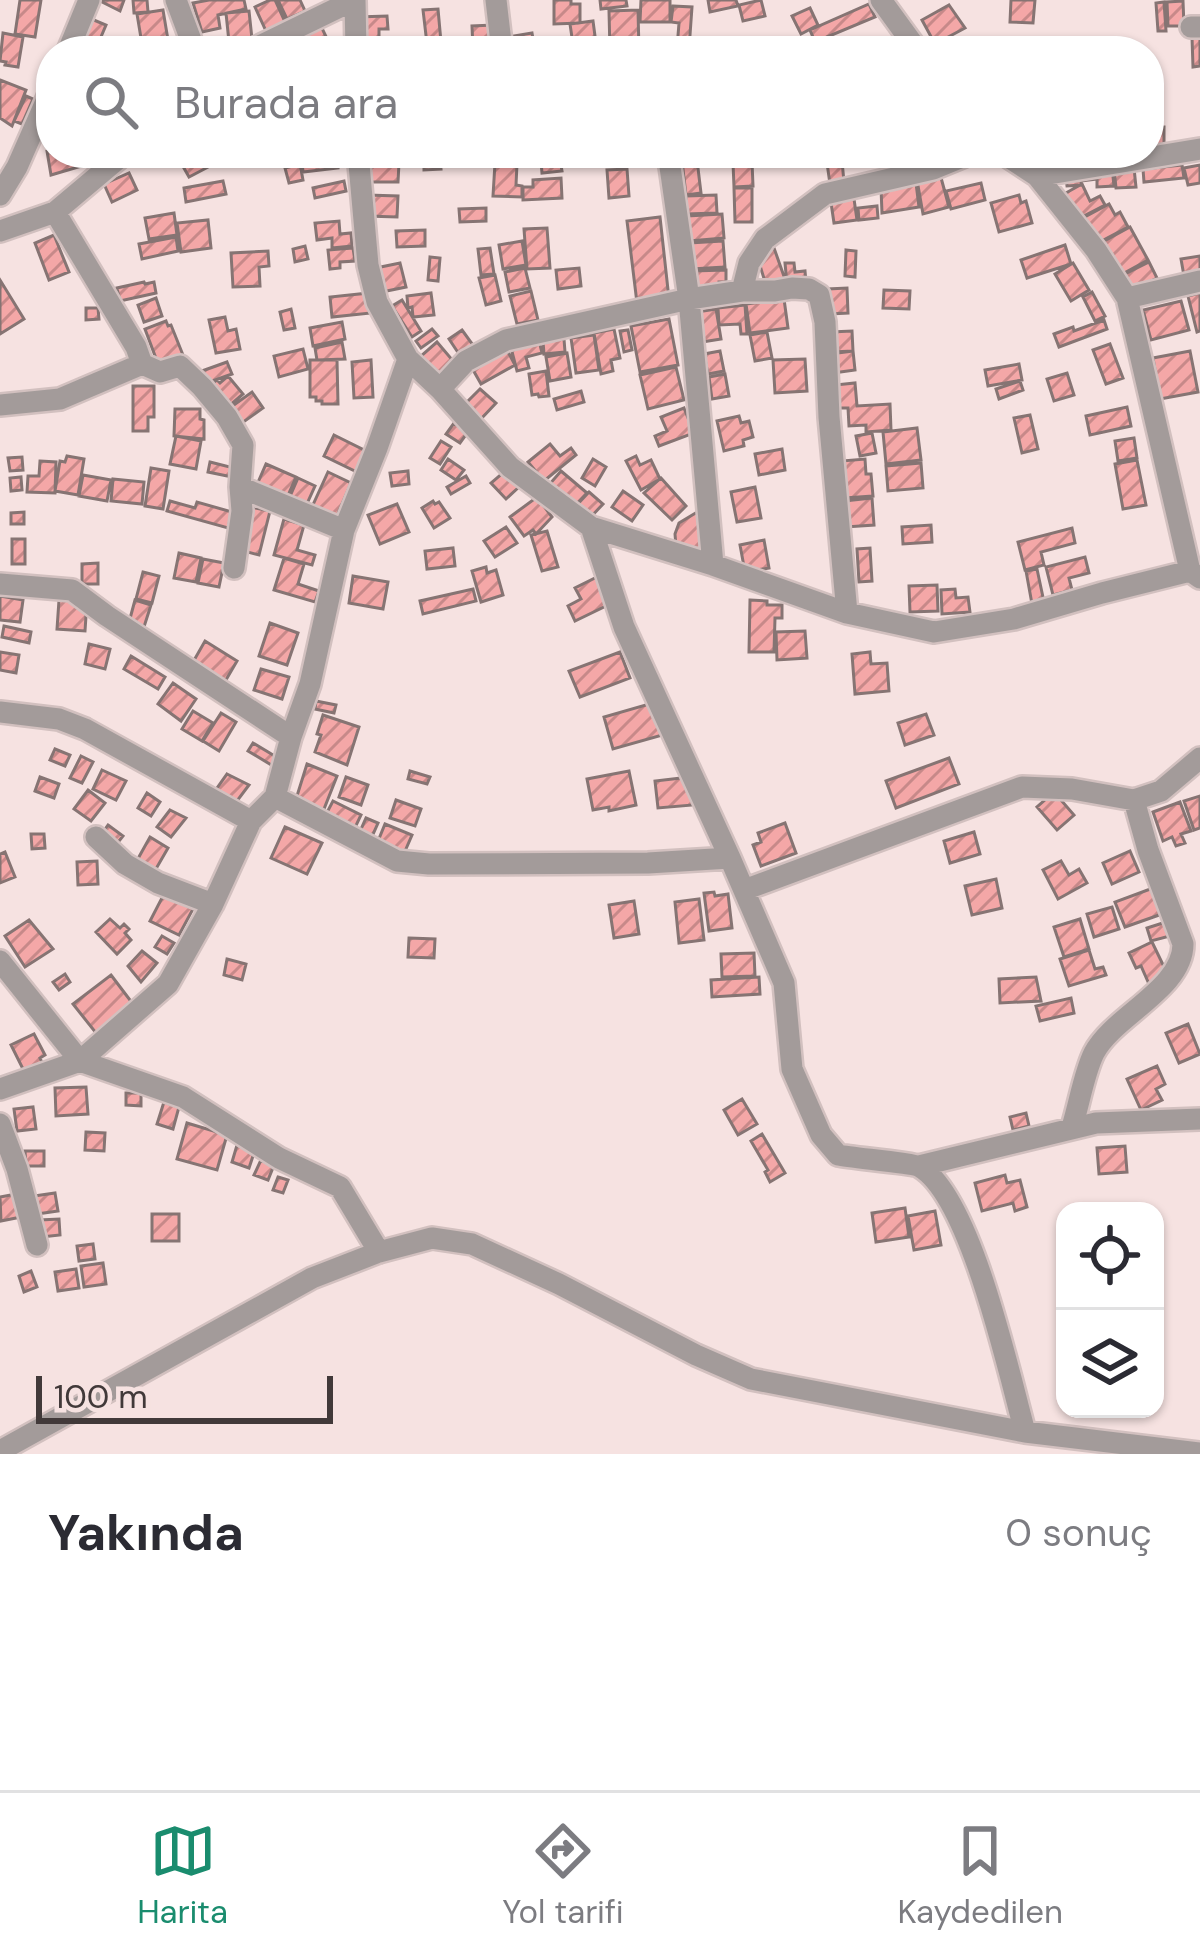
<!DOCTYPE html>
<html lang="tr">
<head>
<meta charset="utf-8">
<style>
  :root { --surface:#fff; --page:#f7f7f7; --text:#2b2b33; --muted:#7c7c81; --line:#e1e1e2; --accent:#1a8c6e }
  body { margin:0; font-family:"DM Sans",sans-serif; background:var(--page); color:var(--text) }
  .controls { position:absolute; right:36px; bottom:36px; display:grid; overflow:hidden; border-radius:24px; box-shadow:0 3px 9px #0004 }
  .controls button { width:108px; height:108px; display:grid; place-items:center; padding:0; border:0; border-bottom:3px solid var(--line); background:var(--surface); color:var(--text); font:60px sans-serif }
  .scale { position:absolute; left:36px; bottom:30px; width:297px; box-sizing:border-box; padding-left:12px; border:6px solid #413939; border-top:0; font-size:33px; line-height:42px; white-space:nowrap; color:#413939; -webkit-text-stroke:9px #f6e2e1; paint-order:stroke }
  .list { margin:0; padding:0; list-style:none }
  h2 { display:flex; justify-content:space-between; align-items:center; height:156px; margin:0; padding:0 48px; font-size:51px }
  h2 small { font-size:39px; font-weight:400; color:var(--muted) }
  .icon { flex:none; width:66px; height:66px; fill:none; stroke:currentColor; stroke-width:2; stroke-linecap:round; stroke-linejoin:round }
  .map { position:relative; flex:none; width:1200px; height:1454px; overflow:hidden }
  .search { position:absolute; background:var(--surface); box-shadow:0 3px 9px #0004; left:36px; right:36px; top:36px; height:132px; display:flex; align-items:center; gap:30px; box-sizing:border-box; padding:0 42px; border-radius:48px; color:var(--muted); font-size:45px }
  .sheet { height:336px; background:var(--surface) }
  nav { display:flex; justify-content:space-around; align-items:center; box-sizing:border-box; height:168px; border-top:3px solid var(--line); background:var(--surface); font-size:33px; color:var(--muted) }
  nav a { display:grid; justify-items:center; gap:6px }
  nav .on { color:var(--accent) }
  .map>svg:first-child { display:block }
  .building { fill:url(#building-hatch); stroke:#867473; stroke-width:3 }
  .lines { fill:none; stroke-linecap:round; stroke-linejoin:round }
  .minor-casing { stroke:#d2c0bf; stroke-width:26 }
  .minor { stroke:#a39b9a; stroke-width:21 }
</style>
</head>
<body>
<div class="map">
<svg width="1200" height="1454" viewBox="0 0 1200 1454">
  <defs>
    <pattern id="building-hatch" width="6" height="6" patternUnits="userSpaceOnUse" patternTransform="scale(3)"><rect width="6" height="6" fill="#f4a7a7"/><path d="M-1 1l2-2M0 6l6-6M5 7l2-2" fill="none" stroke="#c78989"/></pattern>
  </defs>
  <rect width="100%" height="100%" fill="#f6e2e1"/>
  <path class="building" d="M20 0H41L35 37 15 34Z
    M98 0H124L120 11Z
    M133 0H147L148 12 134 13Z
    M209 0H244L246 9 218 15 220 28 202 32 193 3Z
    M270 0H275L285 22 266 31 255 7Z
    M278 0H300L305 11 287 19Z
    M554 0H571V4H580V23L554 24Z
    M600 0H626L627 6 601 9Z
    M641 0H670V22H640Z
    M708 0H736L738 6 710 12Z
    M761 0 765 16 743 21 739 5Z
    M1011 0H1035L1033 23 1010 22Z
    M1183 1 1184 26H1168L1167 2Z
    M1164 2 1166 31H1158L1156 3Z
    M869 4 875 17 815 42 810 30Z
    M949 5 965 28 935 44 922 20Z
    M673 6 692 7 689 49 677 48 679 23 671 22Z
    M810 8 818 25 801 34 792 16Z
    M438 9 441 42 427 44 423 10Z
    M163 10 168 40 142 44 137 14Z
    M638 10 639 51H610L609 11Z
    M249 11 252 39 229 42 226 13Z
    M387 16 388 29H379V40L357 41V17Z
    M89 18 106 25 95 51H78Z
    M593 21 597 51H574L570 24Z
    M319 22 331 47 322 51H309L299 31Z
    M493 25 495 47 473 49 472 26Z
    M3 33 23 37 18 67 5 65 6 62 0 61Z
    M532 33 535 51H510L508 37Z
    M1192 37H1200V66L1193 67Z
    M391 40 392 51H360L359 43Z
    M0 80 26 90 12 126 0 118Z
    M26 96 33 99 22 124 14 121Z
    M51 115V143L40 139Z
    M1149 127H1164V148H1149Z
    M51 150V153H100L102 160 51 175 47 151Z
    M179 153H205L212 165 189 177 176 154Z
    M301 153H321L322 158 337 157 338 168 303 172Z
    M891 153H931L934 162 896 172Z
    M440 157 441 169 424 170V158Z
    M560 160 562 171 542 173 541 162Z
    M697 160 701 193 686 195 682 161Z
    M842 161 844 182 830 184 827 163Z
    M370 162 399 163 398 182H370Z
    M752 162 753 186 734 187 733 163Z
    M495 163 517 164 516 185 522 186V197L493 196Z
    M300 164 303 180 289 183 285 168Z
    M1182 165 1184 178 1144 182 1143 169Z
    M1200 165V183L1188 185 1184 168Z
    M1112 167 1114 186 1097 187V179L1081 181V185L1067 186 1065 171Z
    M1134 168 1136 187 1116 188 1114 169Z
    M627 169 629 196 609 198 607 170Z
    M129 173 137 190 112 202 104 184Z
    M940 174 949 207 923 214 917 180Z
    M561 178 562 198 523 200V187H533V180Z
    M223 181 226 194 186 202 184 188Z
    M344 181 346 191 315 198 313 188Z
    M916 183 919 207 882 213 881 188Z
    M981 183 985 200 951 209 946 191Z
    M1082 184 1090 201 1100 196 1105 205 1078 219 1064 194Z
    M734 188H752V222H735Z
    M853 192 857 220 834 223 830 196Z
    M367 195 398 196 397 217 366 216Z
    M716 195 717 213 686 214V196Z
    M1019 195 1021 203 1026 201 1032 223 999 232 991 203Z
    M1109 204 1115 215 1120 212 1128 227 1094 245 1081 219Z
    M877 206 878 218 859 220 858 208Z
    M486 208V221L460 222 459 209Z
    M174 213 177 235 149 239 145 218Z
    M722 214 724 238 689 241 687 216Z
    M660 217 669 299 637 303 627 221Z
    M208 220 211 248 181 252 177 223Z
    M339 221 340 234 351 233 352 246 332 248V238L317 240 315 223Z
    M1130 227 1148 260 1115 278 1097 245Z
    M547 228 550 268 527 269 524 229Z
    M425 230V246L397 247 396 231Z
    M54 235 69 272 49 280 35 243Z
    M176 237 178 251 142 259 139 244Z
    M522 241 526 265 503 269 499 245Z
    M723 241 725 267 691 269 689 243Z
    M1065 245 1071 264 1027 278 1021 260Z
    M305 246 308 259 295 262 293 249Z
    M353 248 355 261 340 262V268L330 269 328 250Z
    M490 248 494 274 481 275 478 249Z
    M774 248 786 282 766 285 758 259 763 252Z
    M846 250 856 251 855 277 845 276Z
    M268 251 269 266 259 267 260 286 233 287 231 253Z
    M1200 256V273L1184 276 1181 259Z
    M430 257 440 258 438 281 428 280Z
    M1149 262 1157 278 1125 294 1117 278Z
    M400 263 406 287 382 292 376 268Z
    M785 263H794L795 272 805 271 806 282 787 284Z
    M1073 263 1089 290 1071 301 1055 274Z
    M525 268 530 288 509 292 505 272Z
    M579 268 581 286 558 289 556 270Z
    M726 270V282H719V287L693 291 692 271Z
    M495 275 501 301 486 305 479 278Z
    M0 280 24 319 0 334Z
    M144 282 145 284 154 282 156 293 120 301 117 288Z
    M847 288 848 313 830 314 828 289Z
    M884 290 910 291 909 309 883 308Z
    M531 291 538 320 517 324 510 296Z
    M1092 292 1105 316 1095 321 1083 297Z
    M369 293 371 313 332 317 330 297Z
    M431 293 434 315 413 317 412 307 408 308 407 296Z
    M1200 293V331L1197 332 1188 296Z
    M156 298 162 316 144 322 138 305Z
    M784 299 788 328 750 333 746 304Z
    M402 300 421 331 412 337 392 306Z
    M1181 301 1189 330 1151 340 1143 310Z
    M745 305 747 334H741L740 324 719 325 718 308Z
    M86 308H98L99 319 86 320Z
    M291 309 295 328 284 330 280 312Z
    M716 309 721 339 702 342 697 312Z
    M225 317 228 331 236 329 240 349 216 353 209 320Z
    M669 319 678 365 640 372 631 326Z
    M1104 320 1107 329 1059 347 1054 334 1073 327 1074 331Z
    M166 321 168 326 171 325 185 360 160 369 145 329Z
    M342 322 345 339 313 346 310 328Z
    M432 329 438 336 421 348 416 341Z
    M614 329 620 358 611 360 613 371 601 374 594 333Z
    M462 330 473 345 459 354 449 339Z
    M628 330 632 350 624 352 620 331Z
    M852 331 853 351 832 352 831 332Z
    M767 332 772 358 755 361 750 335Z
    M594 335 599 370 576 373 571 338Z
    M564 339 565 352 544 354 543 341Z
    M539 341 542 353 526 357 529 368 517 371 511 348Z
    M342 342 345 359 317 360 315 348Z
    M437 342 454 362 439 375 421 356Z
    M1110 344 1123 378 1106 384 1093 350Z
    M303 349 308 369 279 377 274 356Z
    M507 350 515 365 481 384 472 368Z
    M720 351 724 371 708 374 704 354Z
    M853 351 855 370 833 373 830 354Z
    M1190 351 1198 392 1160 399 1153 358Z
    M567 353 571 377 550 381 546 357Z
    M805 359 807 391 775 393 773 360Z
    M310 360H337L338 404H322V401H316V397H310Z
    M371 360 373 397 354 398 352 362Z
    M227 362 232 374 207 383 202 371Z
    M1019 364 1022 380 988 386 985 370Z
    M676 367 684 400 648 409 640 375Z
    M546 371 549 396 539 397 538 394 532 395 529 374Z
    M1067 373 1074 395 1054 401 1047 379Z
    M725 374 729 396 712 399 709 377Z
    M228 376 243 394 228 407 210 385 217 380 220 383Z
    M1020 381 1023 390 999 399 996 389Z
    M855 383 857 406 890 404 891 430 866 432V425L849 426 848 408H836L835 385Z
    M133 386H154V417H148V431H133Z
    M480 389 496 403 481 419 465 404Z
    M581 391 584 402 557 410 554 399Z
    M252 392 263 408 242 423 231 407Z
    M1127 407 1131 426 1090 435 1086 416Z
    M684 408 694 433 659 446 655 436 667 431 661 417Z
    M175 409H200V419L204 420V439L174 436Z
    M1030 415 1038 449 1022 453 1014 418Z
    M739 416 741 423 749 421 753 437 743 440 744 446 724 451 717 421Z
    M454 423 468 432 460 443 446 434Z
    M917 428 921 460 886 464 883 432Z
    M872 433 876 453 860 456 856 436Z
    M334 435 370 453 359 473 324 456Z
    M176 436 201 441 196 469 170 464Z
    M1134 438 1137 458 1118 461 1115 441Z
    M441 441 451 447 440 464 430 458Z
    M550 444 560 456 571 448 576 455 544 481 528 462Z
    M782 449 785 470 759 475 755 454Z
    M67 456 84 459 78 495 55 491 60 461 65 462Z
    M636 456 640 465 651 460 660 479 641 490 626 461Z
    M22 457 23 470 10 471 8 458Z
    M448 459 464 470 456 480 441 470Z
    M593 459 606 467 595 486 582 478Z
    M865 459 866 474H871L873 496 844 498 841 461Z
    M1137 460 1146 505 1123 509 1115 464Z
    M40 461 56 462 55 493 27 492 28 476H39Z
    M210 462 234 468 232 477 208 472Z
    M921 463 923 488 888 491 886 466Z
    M266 464 296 477 286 500 256 487Z
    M151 468 169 471 163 509 145 506Z
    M408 471 409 484 392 486 390 473Z
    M505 471 519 487 506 499 491 483Z
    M561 471 587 493 574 507 548 486Z
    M328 472 351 483 336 518 312 507Z
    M83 475 111 480 107 501 79 496Z
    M466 476 470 483 451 494 447 487Z
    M21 477 22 490 11 491 10 478Z
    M298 478 315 486 305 508 288 501Z
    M661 478 686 506 672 520 644 493Z
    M113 479 144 482 142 504 111 501Z
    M755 487 761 518 737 522 731 492Z
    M623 491 643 505 632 521 612 507Z
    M589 492 603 504 588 520 574 508Z
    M537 497 552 517 536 534 533 530 524 536 510 517Z
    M872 498 874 525 846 527 844 501Z
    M170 501 195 508 197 502 232 512 228 528 167 511Z
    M433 501 435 504 439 502 450 518 434 528 422 508Z
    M397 504 409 532 380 544 368 515Z
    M251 507 270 511 259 555 240 550Z
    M704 508 708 550 676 546 675 534 679 523Z
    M24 512V524H11V513Z
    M284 519 304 525 297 550 315 555 312 565 274 555Z
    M931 525 932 542 903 544 902 527Z
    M506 527 517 543 495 557 484 541Z
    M1072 528 1075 543 1041 552 1044 565 1025 570 1018 542Z
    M547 531 558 567 542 571 531 535Z
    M12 539H25V564H12Z
    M764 540 769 568 745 572 740 545Z
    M453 548 455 566 427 569 425 551Z
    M870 548 872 581 859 582 857 549Z
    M179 553 201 558 196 582 174 578Z
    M1085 557 1089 573 1069 578 1072 590 1053 595 1046 567Z
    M284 558 304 564 298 584 319 591 315 602 274 590Z
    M203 559 224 563 219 587 198 583Z
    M98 563V584H82V564Z
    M486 567 487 573 496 570 503 595 481 602 472 571Z
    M1037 569 1044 602 1032 604 1026 571Z
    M143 572 159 576 152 603 136 599Z
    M353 576 388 582 383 609 349 603Z
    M599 576 612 603 575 621 568 606 581 599 575 588Z
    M937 585 938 611 910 612 909 586Z
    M473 589 476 601 423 614 420 601Z
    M955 589 956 598 968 597 970 612 942 614 941 590Z
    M0 596 23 600 20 622 0 620Z
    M59 600 87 601 85 631 57 629Z
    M135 600 151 605 143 630 128 626Z
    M750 600 767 601V605H782V618H775L774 652H749Z
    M270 623 298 633 287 665 259 656Z
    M4 626 31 632 29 643 2 637Z
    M805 631 807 658 777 660 776 632Z
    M205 641 237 661 223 685 193 662Z
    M89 644 110 649 105 669 85 664Z
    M0 652 19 655 16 673 0 670Z
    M620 652 630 678 580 697 569 671Z
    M870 652 871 664 887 663 889 691 855 694 852 654Z
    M131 656 165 677 158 689 124 669Z
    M261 669 289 677 282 699 254 690Z
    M173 683 196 699 181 721 158 704Z
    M316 701 336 705 334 713 315 709Z
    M656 702 666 734 613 749 604 717Z
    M193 711 213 723 202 741 182 729Z
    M221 713 236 722 219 751 203 741Z
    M926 714 934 735 905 745 898 723Z
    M323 715 359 727 347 765 315 752 321 735 317 734Z
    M253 743 278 758 273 766 248 751Z
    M55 749 70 755 65 766 50 760Z
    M81 756 93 762 82 783 70 778Z
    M949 758 959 784 896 808 886 781Z
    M307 764 337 776 322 814 296 799Z
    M102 770 126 781 116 800 93 789Z
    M410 771 430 777 427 784 408 779Z
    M629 771 636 805 609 811V807L593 810 587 779Z
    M227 774 249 785 234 805 215 791Z
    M40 777 59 784 54 798 35 791Z
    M346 777 368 785 361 805 339 797Z
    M690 777 693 805 658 808 655 781Z
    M88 790 105 803 91 821 74 809Z
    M1054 792 1074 815 1057 830 1037 807Z
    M147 793 160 802 151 816 138 808Z
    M1200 796V828L1194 830 1184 801Z
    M396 800 421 809 415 826 390 818Z
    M333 801 361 815 352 834 323 820Z
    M1180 802 1191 831 1181 834 1185 843 1176 846 1172 837 1163 841 1153 812Z
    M170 810 186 818 171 837 157 827Z
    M366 818 378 823 370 841 358 836Z
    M785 823 796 853 761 866 753 845 761 842 758 833Z
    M385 824 412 835 402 858 376 846Z
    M108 825 123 836 112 850 98 839Z
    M285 827 322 843 307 874 271 858Z
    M974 832 980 854 950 863 944 841Z
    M31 834H44L45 848 32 849Z
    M150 837 168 848 153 874 135 864Z
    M1130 851 1139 872 1112 884 1103 863Z
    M5 852 15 877 0 883V854Z
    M97 861 98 884 78 885 77 862Z
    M1061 861 1069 875 1079 869 1087 883 1058 899 1043 870Z
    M996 879 1002 908 972 915 965 886Z
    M1153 888 1162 914 1125 927 1115 902Z
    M714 892 715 896 728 894 732 928 709 931 704 893Z
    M164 894 193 909 179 935 150 921Z
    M699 899 704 940 679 943 675 902Z
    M634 901 639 934 614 938 609 905Z
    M1112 907 1119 929 1094 937 1087 914Z
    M110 919 120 928 124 924 129 929 125 933 131 940 117 954 96 932Z
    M1080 919 1089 949 1064 957 1054 927Z
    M29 920 53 949 25 967 5 936Z
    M1166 922 1170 936 1151 941 1147 928Z
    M162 936 174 943 167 954 155 947Z
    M409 938 435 939 434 958 408 957Z
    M1152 942 1168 975 1149 984 1141 966 1136 968 1129 953Z
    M1089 950 1095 969 1103 967 1106 975 1069 986 1060 959Z
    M142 951 157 963 141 982 128 966Z
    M754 953 755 976 722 977 721 954Z
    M227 959 246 964 242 980 224 975Z
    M65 974 70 982 59 990 53 982Z
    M111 975 133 1004 96 1033 73 1004Z
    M759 977 760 994 712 997 711 980Z
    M1036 977 1041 1001 1000 1003 999 979Z
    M1071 998 1074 1013 1040 1021 1036 1006Z
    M1188 1024 1200 1054 1179 1063 1166 1033Z
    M34 1034 45 1055 40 1058 43 1065 25 1073 11 1045Z
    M1157 1066 1165 1084 1156 1089 1162 1100 1141 1110 1127 1079Z
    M86 1087 88 1114 56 1116 55 1088Z
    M126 1093H141V1106L126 1105Z
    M742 1099 757 1124 738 1135 724 1110Z
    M164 1102 179 1107 173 1129 157 1124Z
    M33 1107 36 1129 17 1131 14 1109Z
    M1026 1113 1029 1126 1013 1130 1010 1117Z
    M187 1123 227 1135 217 1170 177 1159Z
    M86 1132 105 1133 104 1151 85 1150Z
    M762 1134 785 1173 770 1182 765 1172 768 1170 751 1141Z
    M237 1145 255 1150 249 1168 232 1162Z
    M1125 1146 1127 1172 1099 1174 1097 1148Z
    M25 1151H44V1166H26Z
    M261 1160 274 1165 268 1180 254 1175Z
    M1005 1175 1007 1183 1020 1180 1027 1207 1015 1211 1013 1203 982 1211 975 1183Z
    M278 1177 288 1180 283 1193 273 1190Z
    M55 1193 58 1211 37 1214 34 1196Z
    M16 1194 21 1217 1 1221 0 1197Z
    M905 1208 909 1237 876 1242 872 1213Z
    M935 1211 941 1245 914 1250 908 1216Z
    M152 1214H179V1241H152Z
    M59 1219 60 1235 41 1237 40 1220Z
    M93 1244 95 1259 79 1261 77 1246Z
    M103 1263 106 1284 84 1287 81 1266Z
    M76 1269 79 1288 58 1291 55 1272Z
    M31 1271 37 1287 24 1292 19 1276Z"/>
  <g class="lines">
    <g class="minor-casing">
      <path id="minor" d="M176 0 195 51
        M355 0 356 51
        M496 0 502 51
        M881 0 918 51
        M1191 27H1200
        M68 51 89 0
        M249 51 354 0
        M358 153 368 265 377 302 408 359 440 389 510 467 591 527 713 565 847 613 934 632 1014 619 1102 593 1190 571 1200 578
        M668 153 689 299 713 565
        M1002 153 1037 176 1096 250 1127 298 1190 571
        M1037 176 1200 149
        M0 195 17 167 51 90
        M55 212 136 347 142 364
        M0 231 55 212 125 153
        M742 291 749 263 765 239 825 194 933 169 972 153
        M1127 298 1200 281
        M440 389 466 361 506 340 689 299 742 291H775L792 288 809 289 819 295 825 322 829 417 847 613
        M0 405 60 399 142 364 160 372 180 366 202 387 227 417 243 445 240 487 242 511 234 568
        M240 487 344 530
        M591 527 624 627 730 858 784 983 792 1069 821 1135 838 1155C852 1158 914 1163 920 1167 971 1197 1009 1374 1025 1432
        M0 584 72 590 107 616 291 737
        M0 712 59 719 85 729 251 821
        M275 797 397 861 429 864 648 863 730 858
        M96 837 125 864 158 883 213 904
        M744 890 1022 787 1072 789 1134 800 1161 791 1200 758
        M0 961 80 1061 183 1097 279 1158 340 1187 379 1252
        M0 1089 80 1061 168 984 213 904 251 821 275 797 291 737 310 684 344 530 377 448 408 359
        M0 1124 17 1169 37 1245
        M1072 1127C1079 1105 1084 1073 1094 1053 1113 1016 1183 989 1183 944L1148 850 1134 800
        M919 1166 1096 1123 1200 1119
        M0 1451 312 1278 379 1252 432 1238 472 1244 559 1284 696 1355 751 1379 1025 1432 1200 1453"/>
    </g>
    <use href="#minor" class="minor"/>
  </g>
</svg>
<div class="controls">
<button><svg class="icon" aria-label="locate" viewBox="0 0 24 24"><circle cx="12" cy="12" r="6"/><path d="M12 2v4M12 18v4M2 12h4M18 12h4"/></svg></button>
<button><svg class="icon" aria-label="layers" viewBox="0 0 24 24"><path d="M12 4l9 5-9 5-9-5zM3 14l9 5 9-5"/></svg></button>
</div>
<div class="scale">100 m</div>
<div class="search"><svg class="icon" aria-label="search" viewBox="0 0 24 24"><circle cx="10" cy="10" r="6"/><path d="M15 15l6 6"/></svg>Burada ara</div>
</div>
<section class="sheet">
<h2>Yakında<small>0 sonuç</small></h2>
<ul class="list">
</ul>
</section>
<nav>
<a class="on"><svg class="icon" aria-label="map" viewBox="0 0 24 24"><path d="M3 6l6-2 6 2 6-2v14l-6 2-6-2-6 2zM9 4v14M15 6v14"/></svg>Harita</a>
<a><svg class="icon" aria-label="directions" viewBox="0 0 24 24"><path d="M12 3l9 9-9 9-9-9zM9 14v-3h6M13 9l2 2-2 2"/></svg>Yol tarifi</a>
<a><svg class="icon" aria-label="saved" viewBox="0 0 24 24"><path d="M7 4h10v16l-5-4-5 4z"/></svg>Kaydedilen</a>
</nav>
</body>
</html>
